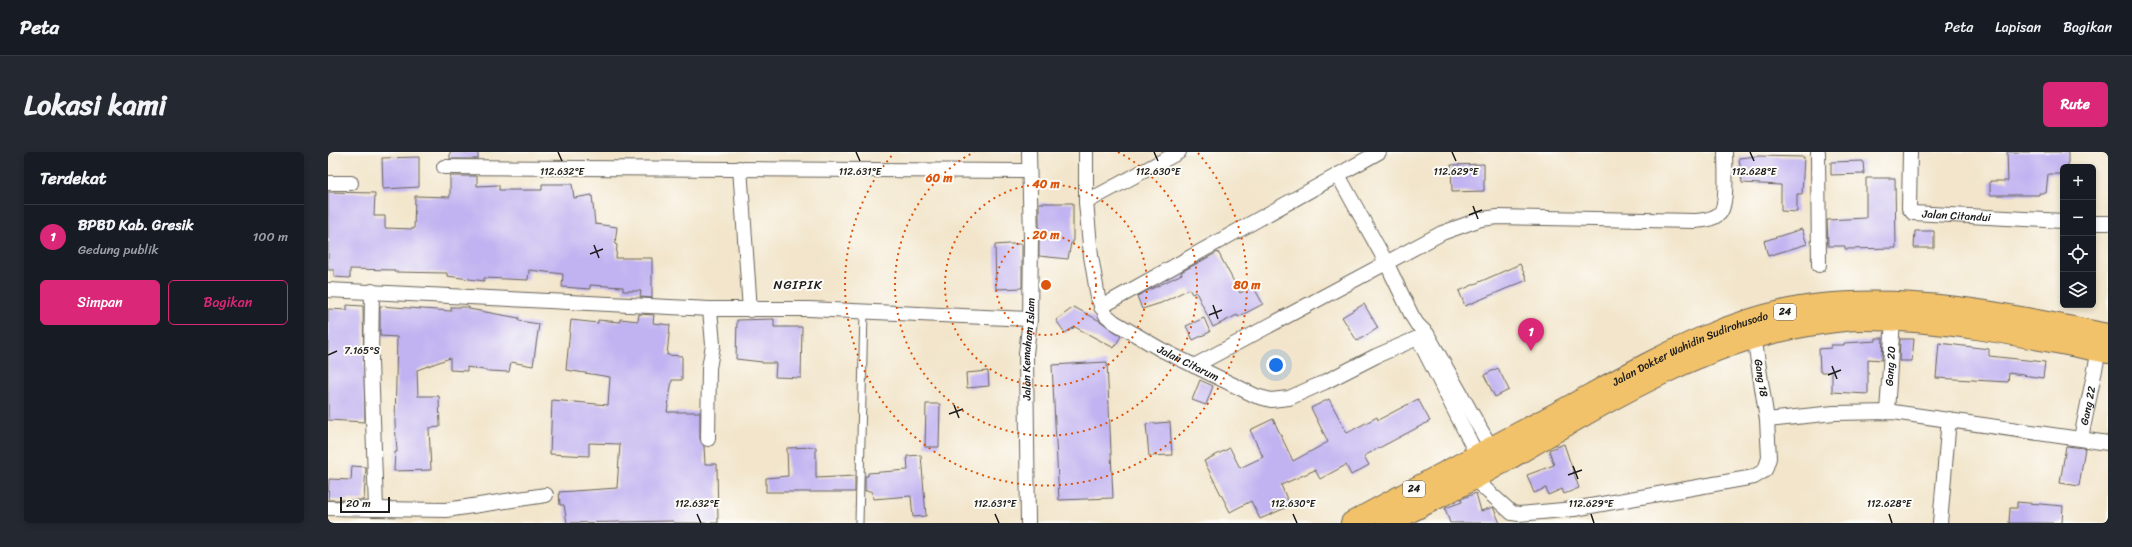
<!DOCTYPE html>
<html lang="id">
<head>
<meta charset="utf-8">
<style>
  :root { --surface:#171b24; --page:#242831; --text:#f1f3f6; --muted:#9ea1a6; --line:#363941; --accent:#db2777 }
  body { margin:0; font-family:Sriracha,sans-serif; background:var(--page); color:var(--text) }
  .controls { position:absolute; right:12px; top:12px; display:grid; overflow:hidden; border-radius:6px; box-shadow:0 2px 6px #0003 }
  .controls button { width:36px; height:36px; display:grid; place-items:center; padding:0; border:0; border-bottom:1px solid var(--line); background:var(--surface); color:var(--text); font:20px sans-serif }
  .scale { position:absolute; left:12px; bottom:10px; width:50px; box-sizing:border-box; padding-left:4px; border:2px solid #1c1c1c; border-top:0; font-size:11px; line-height:14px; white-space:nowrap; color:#1c1c1c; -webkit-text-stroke:3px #fdfcf7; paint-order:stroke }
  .you { position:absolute; left:948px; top:213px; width:14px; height:14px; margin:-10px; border:3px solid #fff; border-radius:50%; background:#1a73e8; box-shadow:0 0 0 6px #1a73e833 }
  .badge { display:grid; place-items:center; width:26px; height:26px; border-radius:50%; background:var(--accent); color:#fff; font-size:13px; font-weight:700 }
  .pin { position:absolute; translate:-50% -33px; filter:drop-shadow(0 1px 2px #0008) }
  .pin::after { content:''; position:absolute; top:21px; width:14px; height:12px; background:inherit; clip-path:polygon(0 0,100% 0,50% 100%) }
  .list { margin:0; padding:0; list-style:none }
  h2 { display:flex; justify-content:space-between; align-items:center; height:52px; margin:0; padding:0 16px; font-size:17px }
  h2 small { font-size:13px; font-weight:400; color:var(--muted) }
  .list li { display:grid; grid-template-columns:26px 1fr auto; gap:12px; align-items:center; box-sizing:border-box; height:64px; padding:0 16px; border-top:1px solid var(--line) }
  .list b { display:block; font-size:15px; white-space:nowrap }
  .list p { margin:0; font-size:13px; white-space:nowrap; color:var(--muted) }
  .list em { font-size:13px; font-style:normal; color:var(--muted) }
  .actions { display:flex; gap:8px; padding:12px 16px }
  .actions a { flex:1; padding:9px 0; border:1px solid var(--accent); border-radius:6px; text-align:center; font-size:14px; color:var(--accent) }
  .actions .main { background:var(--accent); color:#fff }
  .icon { flex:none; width:22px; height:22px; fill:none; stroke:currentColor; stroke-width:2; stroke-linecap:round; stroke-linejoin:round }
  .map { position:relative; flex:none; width:1780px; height:371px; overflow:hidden; border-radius:6px }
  header { display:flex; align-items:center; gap:24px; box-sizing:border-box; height:56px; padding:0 20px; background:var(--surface); border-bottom:1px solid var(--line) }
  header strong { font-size:19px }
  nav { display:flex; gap:22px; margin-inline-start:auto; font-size:14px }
  .intro { display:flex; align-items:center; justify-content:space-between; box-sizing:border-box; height:96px; padding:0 24px }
  h1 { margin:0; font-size:28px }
  .button { padding:10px 18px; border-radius:6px; background:var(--accent); color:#fff; font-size:14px; font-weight:700 }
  main { display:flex; gap:24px; padding:0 24px }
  aside { flex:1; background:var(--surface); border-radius:6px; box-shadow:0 2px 6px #0003 }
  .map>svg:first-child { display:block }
  .building { fill:#c1b3f1 }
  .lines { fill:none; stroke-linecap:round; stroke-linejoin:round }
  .lane-casing { stroke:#676259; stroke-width:9 }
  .street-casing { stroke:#676259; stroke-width:16 }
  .highway-casing { stroke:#676259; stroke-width:24 }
  .lane { stroke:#fff; stroke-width:7 }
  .street { stroke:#fff; stroke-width:14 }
  .highway { stroke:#f2c26a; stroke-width:22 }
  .ticks { fill:none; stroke:#1c1c1c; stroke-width:1.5 }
  .ring { fill:none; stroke:#de560d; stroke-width:2; stroke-dasharray:2 4 }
  .labels { text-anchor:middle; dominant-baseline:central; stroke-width:4; stroke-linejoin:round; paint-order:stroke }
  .shield { fill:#fdfcf7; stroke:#605f5e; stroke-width:1 }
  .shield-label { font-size:10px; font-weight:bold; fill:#1c1c1c }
  .street-label { font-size:11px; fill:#1c1c1c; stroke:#fdfcf7 }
  .quarter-label { font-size:13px; letter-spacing:1px; fill:#1c1c1c; stroke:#fdfcf7 }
  .ticks-label { font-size:10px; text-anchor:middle; fill:#1c1c1c; stroke:#fdfcf7; stroke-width:4; stroke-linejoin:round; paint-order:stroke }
  .centre { fill:#de560d; stroke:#fdfcf7; stroke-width:2 }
  .ring-label { font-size:12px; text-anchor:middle; font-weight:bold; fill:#de560d; stroke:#fdfcf7; stroke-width:4; stroke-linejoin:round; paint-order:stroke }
</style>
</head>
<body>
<header>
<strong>Peta</strong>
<nav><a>Peta</a><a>Lapisan</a><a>Bagikan</a></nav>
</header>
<div class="intro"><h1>Lokasi kami</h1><a class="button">Rute</a></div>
<main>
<aside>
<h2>Terdekat<small></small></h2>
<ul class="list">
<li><span class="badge">1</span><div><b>BPBD Kab. Gresik</b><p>Gedung publik</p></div><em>100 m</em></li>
</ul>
<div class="actions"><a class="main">Simpan</a><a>Bagikan</a></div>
</aside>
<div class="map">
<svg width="1780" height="371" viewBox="0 0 1780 371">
  <rect width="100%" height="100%" fill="#fdfcf7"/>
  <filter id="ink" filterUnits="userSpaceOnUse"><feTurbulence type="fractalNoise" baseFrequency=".025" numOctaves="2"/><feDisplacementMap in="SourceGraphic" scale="8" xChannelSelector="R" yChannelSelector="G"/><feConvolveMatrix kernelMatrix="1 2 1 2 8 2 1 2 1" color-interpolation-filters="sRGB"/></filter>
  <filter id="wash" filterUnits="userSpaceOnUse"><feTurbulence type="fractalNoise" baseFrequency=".012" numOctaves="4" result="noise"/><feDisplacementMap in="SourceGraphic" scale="16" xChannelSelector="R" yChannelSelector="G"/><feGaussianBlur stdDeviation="0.9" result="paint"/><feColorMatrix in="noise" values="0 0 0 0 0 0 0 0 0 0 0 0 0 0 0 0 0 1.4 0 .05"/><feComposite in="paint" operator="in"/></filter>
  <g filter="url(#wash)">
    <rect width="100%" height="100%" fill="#f2e5cb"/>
    <g id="blocks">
      <path class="building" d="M122 0H150V7H122Z
        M1679 0H1740V15H1735V22H1720L1718 41H1711V43H1662V29H1680Z
        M1430 4 1476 5 1474 42H1469V60L1453 59V33L1414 31 1411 6Z
        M91 5V35L55 37 54 6Z
        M1535 9 1536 22 1503 23V10Z
        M1156 12V39L1124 40 1123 13Z
        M122 24H149V34L171 33V38H214V32H244L246 46 264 43 267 72 289 75 287 92 289 93 288 106H324V146L312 145 313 139H295V135L262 133V137L234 135 235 122 201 118 200 128 156 126V129L119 124V121L66 120V118L22 117V126L6 125V118H0V40L47 41 46 64H57V76L86 77 87 44 122 45Z
        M1538 26H1567L1568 96 1517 97V94H1500L1499 68 1538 66Z
        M711 51H745V91H743L740 107 711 104Z
        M1474 77 1479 92 1440 104 1436 89Z
        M1587 79H1606V96H1586Z
        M681 92H694V136L668 137 667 93Z
        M890 100 912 141 925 134 935 152 910 165 909 163 885 175 868 140 864 142 861 137 833 151 814 157 809 144 854 122 853 120Z
        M1192 112 1199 128 1137 154 1131 139Z
        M1036 152 1050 176 1029 189 1014 165Z
        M19 153 35 154 37 270 0 268V157L19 158Z
        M52 154 123 159V155H141V157L191 166V169L211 172 205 214 183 210 181 220 161 219 139 215V219L122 218V206L89 218 90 244H111L112 275 101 276 103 318 66 319 67 300H69L67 271 69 185 52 184Z
        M746 155 772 169 793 184 786 196 747 175 737 181 728 168Z
        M311 162 326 163 325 171 342 173 339 203 354 204V228H344L339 260H372V287L376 294 377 312H389L390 371H346L345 369 239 371 236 353H232L231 340 289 336 292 292 261 291V304L222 302 224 248 280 253 282 225 238 218 243 168 270 171V168L292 170V167L310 169Z
        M876 166 882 180 865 188 858 174Z
        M446 167V175H474L473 226 447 225 448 211H434V210L408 207 409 168Z
        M1548 186H1555L1554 208 1540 207V242L1504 240V220H1492L1491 197 1503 196V193H1516V191L1548 189Z
        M1572 187H1586L1584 209H1571Z
        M1611 191 1661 197V204L1717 210 1715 226 1681 221 1680 230 1608 226Z
        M779 210 785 346 731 348 724 213Z
        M1170 216 1181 238 1167 245 1156 223Z
        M660 219 661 234 639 236 638 221Z
        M872 228 885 234 878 253 864 248Z
        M1001 247 1019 281 1049 265 1050 268 1090 247 1102 269 1036 304 1041 313 1023 323 1018 313 992 327 987 318 953 333 962 354 932 367 923 349 902 360 876 309 902 296 912 316 935 305 922 278 945 267 965 309 1000 290 983 256Z
        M598 252H612L611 295H597Z
        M842 270 844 303 821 304 818 272Z
        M1236 292 1251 336 1236 342 1234 337 1220 343 1218 336 1206 341 1199 323 1226 313 1221 298Z
        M1738 294 1757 296 1751 334 1732 331Z
        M488 295V326L527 324V340H438V326L460 324 459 296Z
        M593 303 598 364 585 365 583 344 545 347 544 339H537V324H540V321L580 318 579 304Z
        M24 314 38 315 36 348H0L1 327 23 328Z
        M1148 341 1153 359 1165 355 1172 371H1122L1117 356 1134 350 1133 347Z
        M1689 350 1735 354 1734 371H1681L1682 356H1689Z"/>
    </g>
  </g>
  <g filter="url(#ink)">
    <use href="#blocks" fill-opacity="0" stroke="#676259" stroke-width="1"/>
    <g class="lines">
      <g class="lane-casing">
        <path id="lane" d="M531 371 536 160"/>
      </g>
      <g class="street-casing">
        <g id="street">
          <path id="s1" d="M758 0V50L763 104 770 146 778 163 786 170 832 197 928 244 943 248 961 246 997 230 1048 204 1099 182"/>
          <path d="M1490 0 1491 113"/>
          <path id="s2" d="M1582 0 1581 56 1585 61 1735 69"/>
          <path d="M116 15 701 19"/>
          <path d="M412 16 422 158"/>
          <path d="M1010 23 1058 110 1084 164 1089 172 1099 182 1167 303"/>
          <path d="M0 31H23"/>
          <path d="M758 50 851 0"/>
          <path d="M1765 71H1780"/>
          <path d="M0 138 382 157H481L702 167"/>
          <path d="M773 155 1051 0"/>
          <path d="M1092 190 1153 311"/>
          <path d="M866 214 1114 81 1153 67 1170 65 1367 69C1375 68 1384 68 1391 62 1400 55 1397 13 1397 0"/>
          <path id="s3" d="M1559 260 1565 168"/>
          <path d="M1439 268 1506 261 1565 260 1780 291"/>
          <path id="s4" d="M1753 286 1771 198"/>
          <path d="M380 287 381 216 385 193 382 157"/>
          <path d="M1146 327 1184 361 1191 362 1246 357 1426 325 1437 318 1441 306 1439 268 1426 184"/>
          <path d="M0 356 48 357 43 209 44 139"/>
          <path d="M48 357 118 358 218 343"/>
          <path id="s5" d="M700 371 698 202 702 167 703 88 701 0"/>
          <path d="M1612 371 1621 267"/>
        </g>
      </g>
      <g class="highway-casing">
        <g id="highway">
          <path id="s6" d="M1024 371C1095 332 1167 294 1239 256 1320 212 1399 163 1494 153 1590 143 1686 164 1780 183"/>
          <path d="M1060 371C1097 351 1136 333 1173 311 1270 255 1368 191 1481 173 1499 170 1517 167 1535 167 1618 167 1699 184 1780 200"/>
        </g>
      </g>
      <use href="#lane" class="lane"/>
      <use href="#street" class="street"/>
      <use href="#highway" class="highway"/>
    </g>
  </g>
  <path class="ticks" d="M230 0 234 9M528 0 532 9M826 0 830 9M1124 0 1128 9M1422 0 1426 9M1145 54 1150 67M1141 63 1154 58M266 93 271 106M262 102 275 97M885 153 890 167M881 163 894 158M0 203 9 199M1504 214 1509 227M1500 223 1513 218M626 253 631 266M621 262 635 257M1245 314 1250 327M1240 323 1254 318M369 362 373 371M667 362 671 371M965 362 969 371M1263 362 1266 371M1561 362 1564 371"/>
  <g class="ring">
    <circle cx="718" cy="133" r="50"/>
    <circle cx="718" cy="133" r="101"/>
    <path d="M790 0A151 151 0 1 1 646 0"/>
    <path d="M870 1A201 201 0 1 1 566 1"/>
  </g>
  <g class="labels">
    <g class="shield">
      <rect x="1446" y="152" width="22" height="16" rx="3"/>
      <rect x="1075" y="329" width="22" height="16" rx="3"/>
    </g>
    <g class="shield-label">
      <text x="1457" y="160">24</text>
      <text x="1086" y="337">24</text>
    </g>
    <g class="street-label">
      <text stroke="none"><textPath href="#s2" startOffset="106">Jalan Citandui</textPath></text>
      <text stroke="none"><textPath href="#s5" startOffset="174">Jalan Kemaham Islam</textPath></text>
      <text stroke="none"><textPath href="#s6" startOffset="381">Jalan Dokter Wahidin Sudirohusodo</textPath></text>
      <text stroke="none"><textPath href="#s1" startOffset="261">Jalan Citarum</textPath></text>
      <text stroke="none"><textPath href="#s3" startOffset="46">Gang 20</textPath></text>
      <text transform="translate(1433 226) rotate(81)">Gang 18</text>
      <text stroke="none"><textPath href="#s4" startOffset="33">Gang 22</textPath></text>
    </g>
    <g class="quarter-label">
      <text x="470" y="132">NGIPIK</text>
    </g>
  </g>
  <g class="ticks-label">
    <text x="234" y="23">112.632°E</text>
    <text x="532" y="23">112.631°E</text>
    <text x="830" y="23">112.630°E</text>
    <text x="1128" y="23">112.629°E</text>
    <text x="1426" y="23">112.628°E</text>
    <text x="34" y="202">7.165°S</text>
    <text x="369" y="355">112.632°E</text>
    <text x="667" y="355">112.631°E</text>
    <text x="965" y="355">112.630°E</text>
    <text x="1263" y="355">112.629°E</text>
    <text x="1561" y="355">112.628°E</text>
  </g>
  <circle cx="718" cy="133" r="6" class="centre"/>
  <g class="ring-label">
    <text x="611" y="30">60 m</text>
    <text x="718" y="36">40 m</text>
    <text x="718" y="87">20 m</text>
    <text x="919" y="137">80 m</text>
  </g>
</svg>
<div class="controls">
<button>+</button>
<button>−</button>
<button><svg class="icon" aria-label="locate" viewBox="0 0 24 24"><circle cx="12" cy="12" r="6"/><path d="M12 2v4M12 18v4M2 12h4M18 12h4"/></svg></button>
<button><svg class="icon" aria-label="layers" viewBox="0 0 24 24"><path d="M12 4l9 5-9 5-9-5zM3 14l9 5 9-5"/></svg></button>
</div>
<div class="scale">20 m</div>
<div class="you"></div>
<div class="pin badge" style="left:1203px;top:199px">1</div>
</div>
</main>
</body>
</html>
